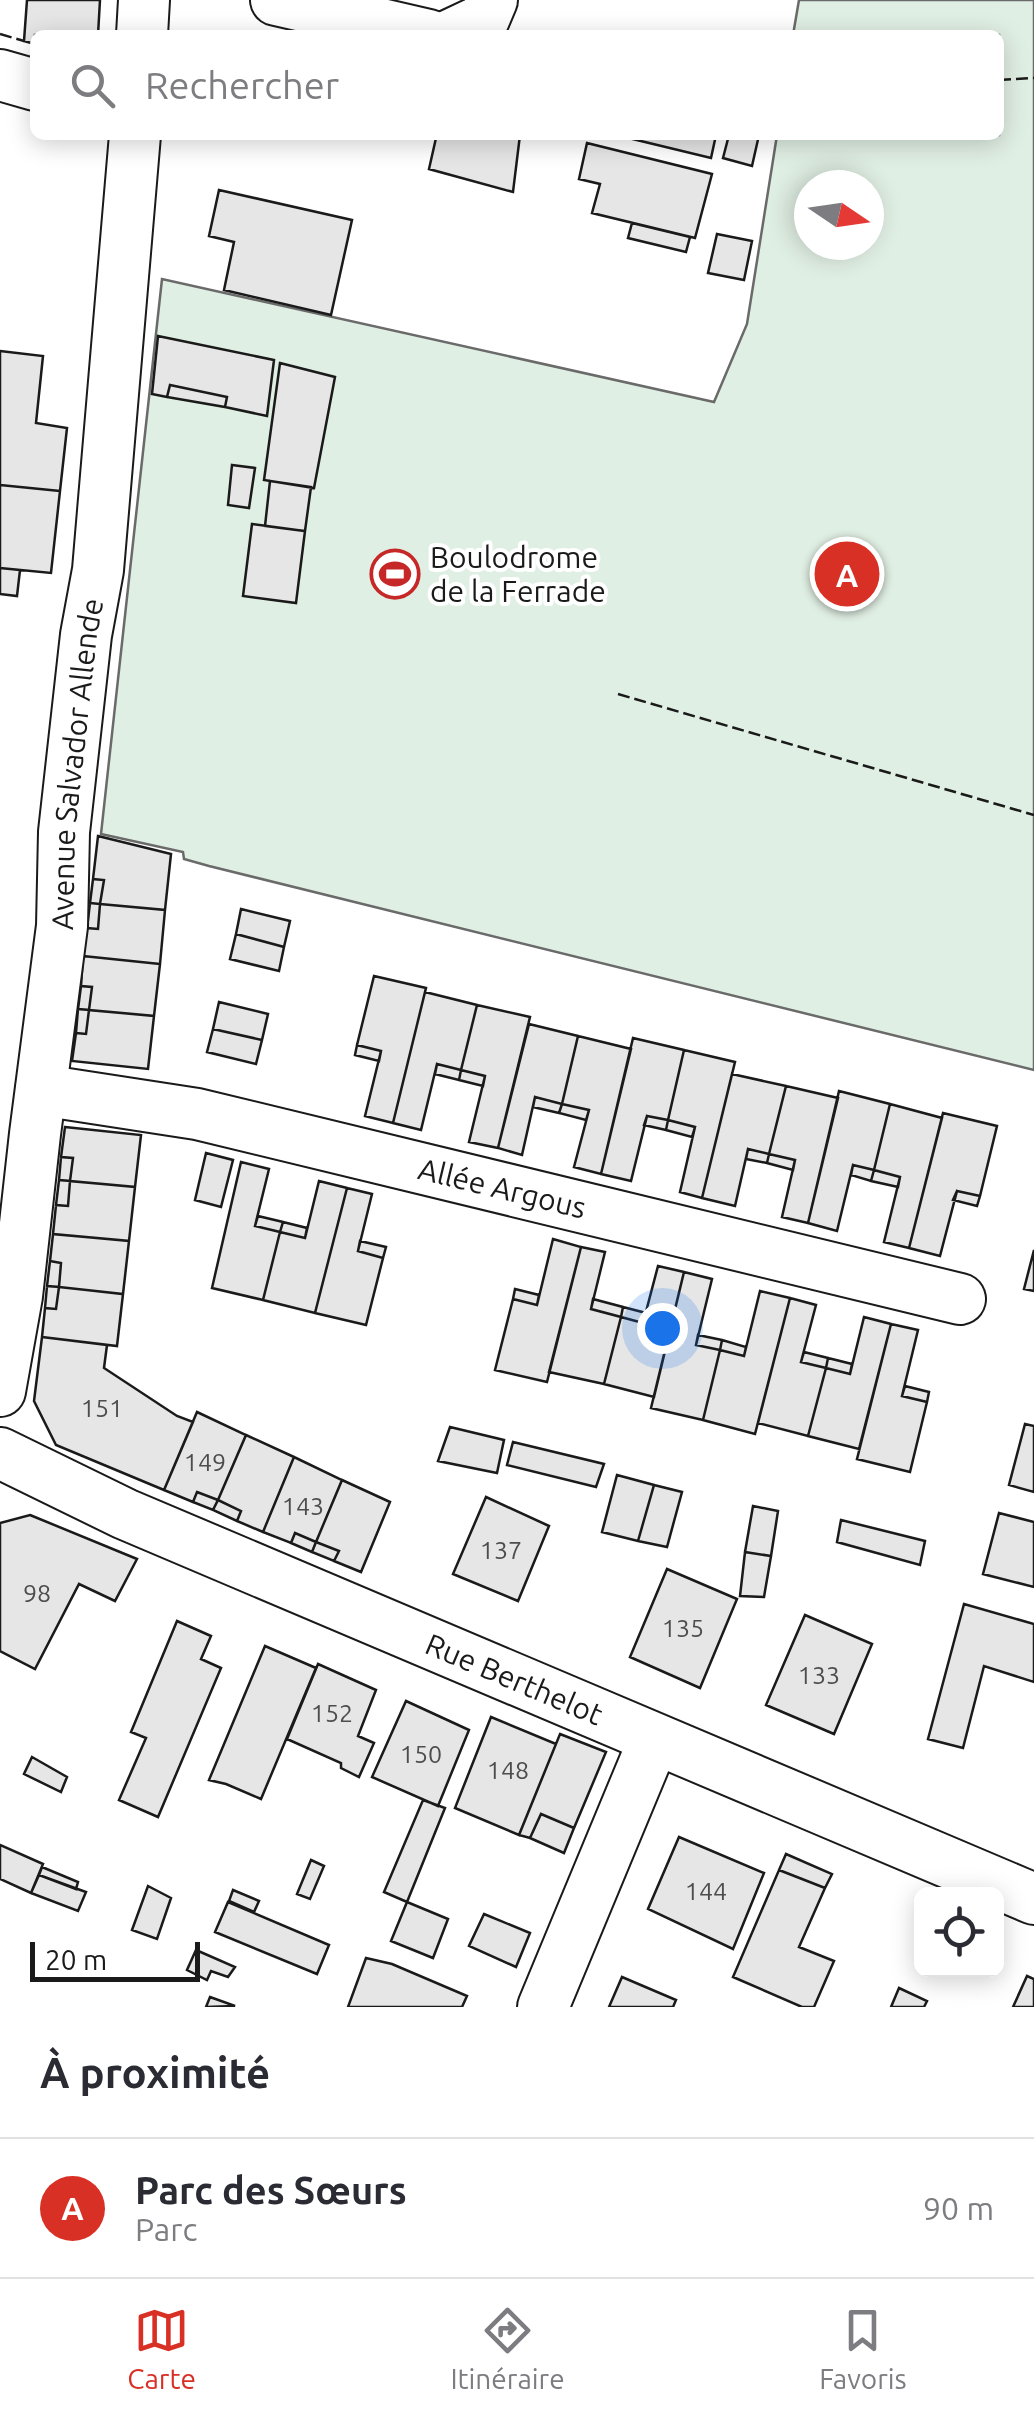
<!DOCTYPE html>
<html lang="fr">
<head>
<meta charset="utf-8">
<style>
  :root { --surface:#fff; --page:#f7f7f7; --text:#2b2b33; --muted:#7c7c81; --line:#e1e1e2; --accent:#d93025 }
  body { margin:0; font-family:Ubuntu,sans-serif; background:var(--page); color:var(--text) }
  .controls { position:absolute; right:30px; bottom:30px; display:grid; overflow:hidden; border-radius:15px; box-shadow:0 5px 25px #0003 }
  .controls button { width:90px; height:90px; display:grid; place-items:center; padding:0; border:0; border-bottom:2px solid var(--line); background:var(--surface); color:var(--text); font:50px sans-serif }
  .compass { position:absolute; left:794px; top:170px; width:90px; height:90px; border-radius:50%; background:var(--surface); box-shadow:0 5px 25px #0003; rotate:103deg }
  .scale { position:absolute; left:30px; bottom:25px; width:170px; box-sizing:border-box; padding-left:10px; border:5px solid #1a1a1a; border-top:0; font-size:28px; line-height:35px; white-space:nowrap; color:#1a1a1a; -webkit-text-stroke:8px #fff; paint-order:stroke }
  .you { position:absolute; left:662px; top:1328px; width:35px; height:35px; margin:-25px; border:8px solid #fff; border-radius:50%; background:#1a73e8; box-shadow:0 0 0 15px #1a73e833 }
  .badge { display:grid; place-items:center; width:65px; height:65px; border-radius:50%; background:var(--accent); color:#fff; font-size:32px; font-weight:700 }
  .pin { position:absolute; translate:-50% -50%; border:5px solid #fff; box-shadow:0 2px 10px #0006 }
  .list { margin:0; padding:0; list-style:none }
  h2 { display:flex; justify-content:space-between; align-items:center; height:130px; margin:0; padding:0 40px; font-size:42px }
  h2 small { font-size:32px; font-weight:400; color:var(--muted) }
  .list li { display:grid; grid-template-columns:65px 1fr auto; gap:30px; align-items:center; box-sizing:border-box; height:140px; padding:0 40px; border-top:2px solid var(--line) }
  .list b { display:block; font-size:38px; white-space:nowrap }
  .list p { margin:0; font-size:32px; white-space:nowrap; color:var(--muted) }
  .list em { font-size:32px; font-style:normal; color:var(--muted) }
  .icon { flex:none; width:55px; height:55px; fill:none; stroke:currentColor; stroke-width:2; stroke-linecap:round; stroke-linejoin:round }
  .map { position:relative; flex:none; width:1034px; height:2007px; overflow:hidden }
  .search { position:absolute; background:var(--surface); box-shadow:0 5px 25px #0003; left:30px; right:30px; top:30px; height:110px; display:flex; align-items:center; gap:25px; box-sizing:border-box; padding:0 35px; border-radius:15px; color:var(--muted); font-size:38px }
  .sheet { height:270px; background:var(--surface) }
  nav { display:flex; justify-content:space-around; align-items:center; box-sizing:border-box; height:140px; border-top:2px solid var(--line); background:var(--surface); font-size:28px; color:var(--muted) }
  nav a { display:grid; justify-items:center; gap:5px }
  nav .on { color:var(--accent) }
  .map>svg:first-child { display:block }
  .green { fill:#e0efe3; stroke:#6a6a6a; stroke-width:2.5; fill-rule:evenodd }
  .building { fill:#e6e6e6; stroke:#1a1a1a; stroke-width:2.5 }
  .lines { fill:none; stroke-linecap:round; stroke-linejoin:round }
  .street-casing { stroke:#1a1a1a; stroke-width:54 }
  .street { stroke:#fff; stroke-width:50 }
  .fence { stroke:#1a1a1a; stroke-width:2.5; stroke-dasharray:12 5; stroke-linecap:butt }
  .labels { text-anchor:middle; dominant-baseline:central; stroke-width:8; stroke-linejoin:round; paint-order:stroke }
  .number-label { font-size:25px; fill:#4d4d4d }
  .poi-label { font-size:30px; fill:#1a1a1a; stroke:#fff; text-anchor:start }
  .street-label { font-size:30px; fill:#1a1a1a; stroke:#fff }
</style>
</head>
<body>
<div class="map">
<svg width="1034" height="2007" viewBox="0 0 1034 2007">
  <rect width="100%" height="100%" fill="#fff"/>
  <path class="green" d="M799 0H1034V1070L209 866 184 859 183 852 101 834 162 279 714 402 747 324 777 135H999V35H793ZM809 185H869V245H809Z"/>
  <path class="building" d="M27 0H100L98 35H35V44L24 41Z
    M420 135H520L513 192 429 169 436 138Z
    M616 135H716L711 158Z
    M729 135H759L752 166 723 158Z
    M587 143 712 174 695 238 592 213 600 184 579 179Z
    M219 190 352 220 331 315 224 290 234 242 209 236Z
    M632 223 690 237 686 252 628 238Z
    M717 234 752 241 744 280 708 273Z
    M158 336 274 360 267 416 225 407 227 397 170 385 167 397 152 394Z
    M0 351 43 356 36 423 67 428 60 491 0 485Z
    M280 363 335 377 314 488 264 480Z
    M170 385 227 397 225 407 167 397Z
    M232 465 255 468 249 508 228 505Z
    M270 481 311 487 305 531 265 526Z
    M0 485 60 491 51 573 0 568Z
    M252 524 305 531 296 603 243 596Z
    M0 568 20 570 17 596 0 594Z
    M98 836 171 854 165 910 100 904 104 880 93 879Z
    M93 879 104 880 100 904 90 903Z
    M90 903 100 904 98 929 87 928Z
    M100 904 165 910 160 964 83 956 87 928 98 929Z
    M241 909 290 921 284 947 236 934Z
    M236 934 284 947 279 971 230 959Z
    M83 956 160 964 154 1016 89 1010 92 987 81 986Z
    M374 976 426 988 393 1123 365 1116 381 1051 357 1045Z
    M81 986 92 987 89 1010 78 1009Z
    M425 992 477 1005 461 1070 437 1064 421 1130 393 1123Z
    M219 1002 268 1014 262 1040 213 1029Z
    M477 1005 530 1017 498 1148 469 1142 485 1076 461 1070Z
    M78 1009 89 1010 86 1034 76 1033Z
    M89 1010 154 1016 148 1069 72 1061 76 1033 86 1034Z
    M529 1024 578 1036 562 1104 535 1097 522 1155 498 1148Z
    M213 1029 262 1040 256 1064 207 1052Z
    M578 1036 631 1049 601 1174 574 1167 589 1110 562 1104Z
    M633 1038 684 1050 668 1120 647 1116 631 1181 601 1174Z
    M357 1045 381 1051 379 1061 355 1055Z
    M684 1050 735 1062 702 1198 680 1192 695 1127 668 1120Z
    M437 1064 461 1070 459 1080 435 1074Z
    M461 1070 485 1076 483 1086 459 1080Z
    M732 1074 786 1086 769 1154 748 1149 735 1206 702 1198Z
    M786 1086 838 1098 808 1223 782 1217 795 1160 769 1154Z
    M839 1091 890 1104 874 1170 853 1165 837 1231 808 1223Z
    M535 1097 562 1104 559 1113 533 1107Z
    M562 1104 589 1110 586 1120 559 1113Z
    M890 1104 942 1118 909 1248 884 1242 900 1177 874 1170Z
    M943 1113 997 1126 980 1196 957 1191 940 1256 909 1248Z
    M647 1116 668 1120 666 1130 644 1125Z
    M668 1120 695 1127 692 1137 666 1130Z
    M65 1127 141 1135 135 1187 70 1181 73 1158 61 1157Z
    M748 1149 769 1154 767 1163 746 1159Z
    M206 1153 233 1160 221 1207 195 1200Z
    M769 1154 795 1160 793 1170 767 1163Z
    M61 1157 73 1158 70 1181 59 1180Z
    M241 1162 269 1169 255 1226 280 1232 263 1300 212 1288Z
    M853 1165 874 1170 871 1181 851 1175Z
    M874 1170 900 1177 898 1187 871 1181Z
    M59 1180 70 1181 68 1206 56 1205Z
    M70 1181 135 1187 129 1241 53 1234 56 1205 68 1206Z
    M319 1181 347 1188 315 1313 263 1300 280 1232 305 1238Z
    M347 1188 372 1194 358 1251 383 1258 366 1325 315 1313Z
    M957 1191 980 1196 977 1206 953 1200Z
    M258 1216 283 1222 280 1232 255 1226Z
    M283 1222 307 1228 305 1238 280 1232Z
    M53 1234 129 1241 123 1294 59 1287 61 1263 50 1261Z
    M553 1239 581 1247 547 1382 495 1370 513 1299 537 1305Z
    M360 1241 386 1247 383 1258 358 1251Z
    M581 1247 605 1252 591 1309 621 1317 604 1384 549 1372Z
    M1034 1250V1291L1024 1289Z
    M50 1261 61 1263 59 1287 47 1286Z
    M658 1266 684 1272 654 1397 604 1384 621 1317 643 1323Z
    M684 1272 712 1279 696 1345 720 1350 703 1420 651 1408Z
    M47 1286 59 1287 56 1309 45 1308Z
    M59 1287 123 1294 117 1346 42 1337 45 1308 56 1309Z
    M515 1289 539 1295 537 1305 513 1299Z
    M760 1291 790 1298 755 1434 703 1420 720 1350 744 1356Z
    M790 1298 816 1305 801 1362 826 1368 808 1436 758 1423Z
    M593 1299 623 1307 621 1317 591 1309Z
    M623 1307 646 1313 643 1323 621 1317Z
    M864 1317 891 1324 859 1449 808 1436 826 1368 850 1374Z
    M891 1324 918 1330 902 1396 927 1402 910 1472 857 1459Z
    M698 1335 722 1340 720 1350 696 1345Z
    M42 1337 107 1345 104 1368 177 1416 193 1422 164 1490 56 1445 34 1401Z
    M722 1340 746 1347 744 1356 720 1350Z
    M804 1352 828 1358 826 1368 801 1362Z
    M828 1358 852 1364 850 1374 826 1368Z
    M905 1386 929 1392 927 1402 902 1396Z
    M197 1412 246 1435 218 1500 197 1492 193 1502 164 1490Z
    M1025 1424 1034 1426V1492L1009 1485Z
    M450 1427 504 1440 497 1473 438 1461Z
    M246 1435 294 1457 263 1532 237 1521 241 1511 218 1500Z
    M513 1442 604 1464 596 1487 507 1465Z
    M294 1457 342 1480 316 1542 295 1533 291 1543 263 1532Z
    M617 1475 654 1485 638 1541 602 1532Z
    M342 1480 390 1502 361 1572 334 1561 339 1551 316 1542Z
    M654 1485 682 1492 667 1547 638 1541Z
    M197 1492 218 1500 213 1510 193 1502Z
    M486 1497 549 1526 518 1601 453 1574Z
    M218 1500 241 1511 237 1521 213 1510Z
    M753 1506 778 1511 771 1556 745 1552Z
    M999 1513 1034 1522V1587L983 1574Z
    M30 1515 137 1559 115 1601 79 1584 35 1669 0 1651V1523Z
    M841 1520 925 1541 920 1565 837 1542Z
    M295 1533 316 1542 312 1552 291 1543Z
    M316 1542 339 1551 334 1561 312 1552Z
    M745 1552 771 1556 764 1597 740 1596Z
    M667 1569 737 1599 700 1688 630 1657Z
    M964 1604 1034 1624V1682L984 1666 963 1748 928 1739Z
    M805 1615 872 1644 834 1734 766 1705Z
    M177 1621 211 1636 201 1659 221 1668 158 1817 119 1800 146 1738 131 1732Z
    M265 1646 316 1668 261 1799 226 1784 209 1780Z
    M318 1664 376 1690 358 1736 374 1743 359 1777 341 1768V1763L287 1739Z
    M406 1701 469 1730 438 1806 372 1777Z
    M491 1717 556 1744 519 1835 455 1808Z
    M560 1734 606 1752 574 1828 541 1814 530 1838 519 1835Z
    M32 1757 67 1777 61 1792 24 1774Z
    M423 1800 445 1808 407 1902 384 1892Z
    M541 1814 574 1828 564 1853 530 1838Z
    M679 1837 764 1873 733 1949 648 1909Z
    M0 1845 43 1864 31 1893 0 1879Z
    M786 1854 832 1874 825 1888 779 1870Z
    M311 1860 324 1866 310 1899 297 1894Z
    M42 1867 78 1882 76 1889 39 1875Z
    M779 1870 825 1888 799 1947 834 1961 814 2007H802L733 1977Z
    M39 1875 86 1892 78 1911 31 1893Z
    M148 1886 171 1898 157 1939 132 1930Z
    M233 1890 259 1901 254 1912 229 1901Z
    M228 1902 329 1945 317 1974 215 1932Z
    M407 1902 448 1919 433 1958 391 1941Z
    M484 1914 530 1933 516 1967 469 1946Z
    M196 1950 235 1967 228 1977 211 1971 207 1980 187 1970Z
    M366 1958 392 1964 467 1996 462 2007H348Z
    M1027 1976 1034 1979V2007H1013Z
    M622 1977 676 2000 673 2007H609Z
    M899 1988 927 2001 924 2007H891Z
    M210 1997 235 2006 206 2007Z"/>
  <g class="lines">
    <g class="street-casing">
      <g id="street">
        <path d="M276 0 429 35"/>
        <path d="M142 35 144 0"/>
        <path d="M450 35 484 19 492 0"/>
        <path d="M0 75 35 85"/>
        <path id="s1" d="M41 1090 197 1114 960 1299"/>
        <path id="s2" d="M0 1391 17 1296 35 1134 62 926 64 832 86 635 98 570 135 135"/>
        <path id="s3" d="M0 1453 125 1514 1034 1899"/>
        <path d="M543 2007 654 1740"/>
      </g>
    </g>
    <use href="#street" class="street"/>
    <path class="fence" d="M0 34 24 41
      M999 80 1034 78
      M618 694 1034 815"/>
  </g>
  <defs>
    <g id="stadium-ring" transform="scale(2.5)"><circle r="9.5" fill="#fff" stroke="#c62828" stroke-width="1.5"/><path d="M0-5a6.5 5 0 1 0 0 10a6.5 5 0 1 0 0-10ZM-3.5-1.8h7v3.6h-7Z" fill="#c62828"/></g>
  </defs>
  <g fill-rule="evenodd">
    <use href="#stadium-ring" x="395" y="574"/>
  </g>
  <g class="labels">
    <g class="number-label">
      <text x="102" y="1408">151</text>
      <text x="205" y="1462">149</text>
      <text x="303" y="1506">143</text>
      <text x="501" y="1550">137</text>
      <text x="37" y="1593">98</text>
      <text x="683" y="1628">135</text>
      <text x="819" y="1675">133</text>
      <text x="332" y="1713">152</text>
      <text x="421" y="1754">150</text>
      <text x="508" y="1770">148</text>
      <text x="706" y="1891">144</text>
    </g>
    <g class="poi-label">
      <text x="430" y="557">Boulodrome<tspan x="430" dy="34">de la Ferrade</tspan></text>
    </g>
    <g class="street-label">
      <text stroke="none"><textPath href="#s2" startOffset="632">Avenue Salvador Allende</textPath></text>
      <text stroke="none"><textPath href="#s1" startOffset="472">Allée Argous</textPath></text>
      <text stroke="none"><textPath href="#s3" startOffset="562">Rue Berthelot</textPath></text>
    </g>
  </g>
</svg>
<div class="controls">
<button><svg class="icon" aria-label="locate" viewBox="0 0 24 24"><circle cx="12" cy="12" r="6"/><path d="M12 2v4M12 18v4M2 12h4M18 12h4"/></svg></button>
</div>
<svg class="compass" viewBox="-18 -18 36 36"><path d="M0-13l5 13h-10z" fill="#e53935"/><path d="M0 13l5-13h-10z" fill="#7c7c81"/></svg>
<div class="scale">20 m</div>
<div class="you"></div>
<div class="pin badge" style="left:847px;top:574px">A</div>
<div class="search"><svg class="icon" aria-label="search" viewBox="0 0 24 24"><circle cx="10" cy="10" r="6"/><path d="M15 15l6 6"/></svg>Rechercher</div>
</div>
<section class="sheet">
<h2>À proximité<small></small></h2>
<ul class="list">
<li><span class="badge">A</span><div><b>Parc des Sœurs</b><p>Parc</p></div><em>90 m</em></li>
</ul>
</section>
<nav>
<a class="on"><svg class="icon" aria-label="map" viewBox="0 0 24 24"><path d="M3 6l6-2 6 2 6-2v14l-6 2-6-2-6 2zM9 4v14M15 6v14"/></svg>Carte</a>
<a><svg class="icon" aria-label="directions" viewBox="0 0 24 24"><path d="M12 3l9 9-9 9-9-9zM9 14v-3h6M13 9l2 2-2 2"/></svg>Itinéraire</a>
<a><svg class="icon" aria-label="saved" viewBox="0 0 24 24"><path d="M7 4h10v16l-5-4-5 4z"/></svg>Favoris</a>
</nav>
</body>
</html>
